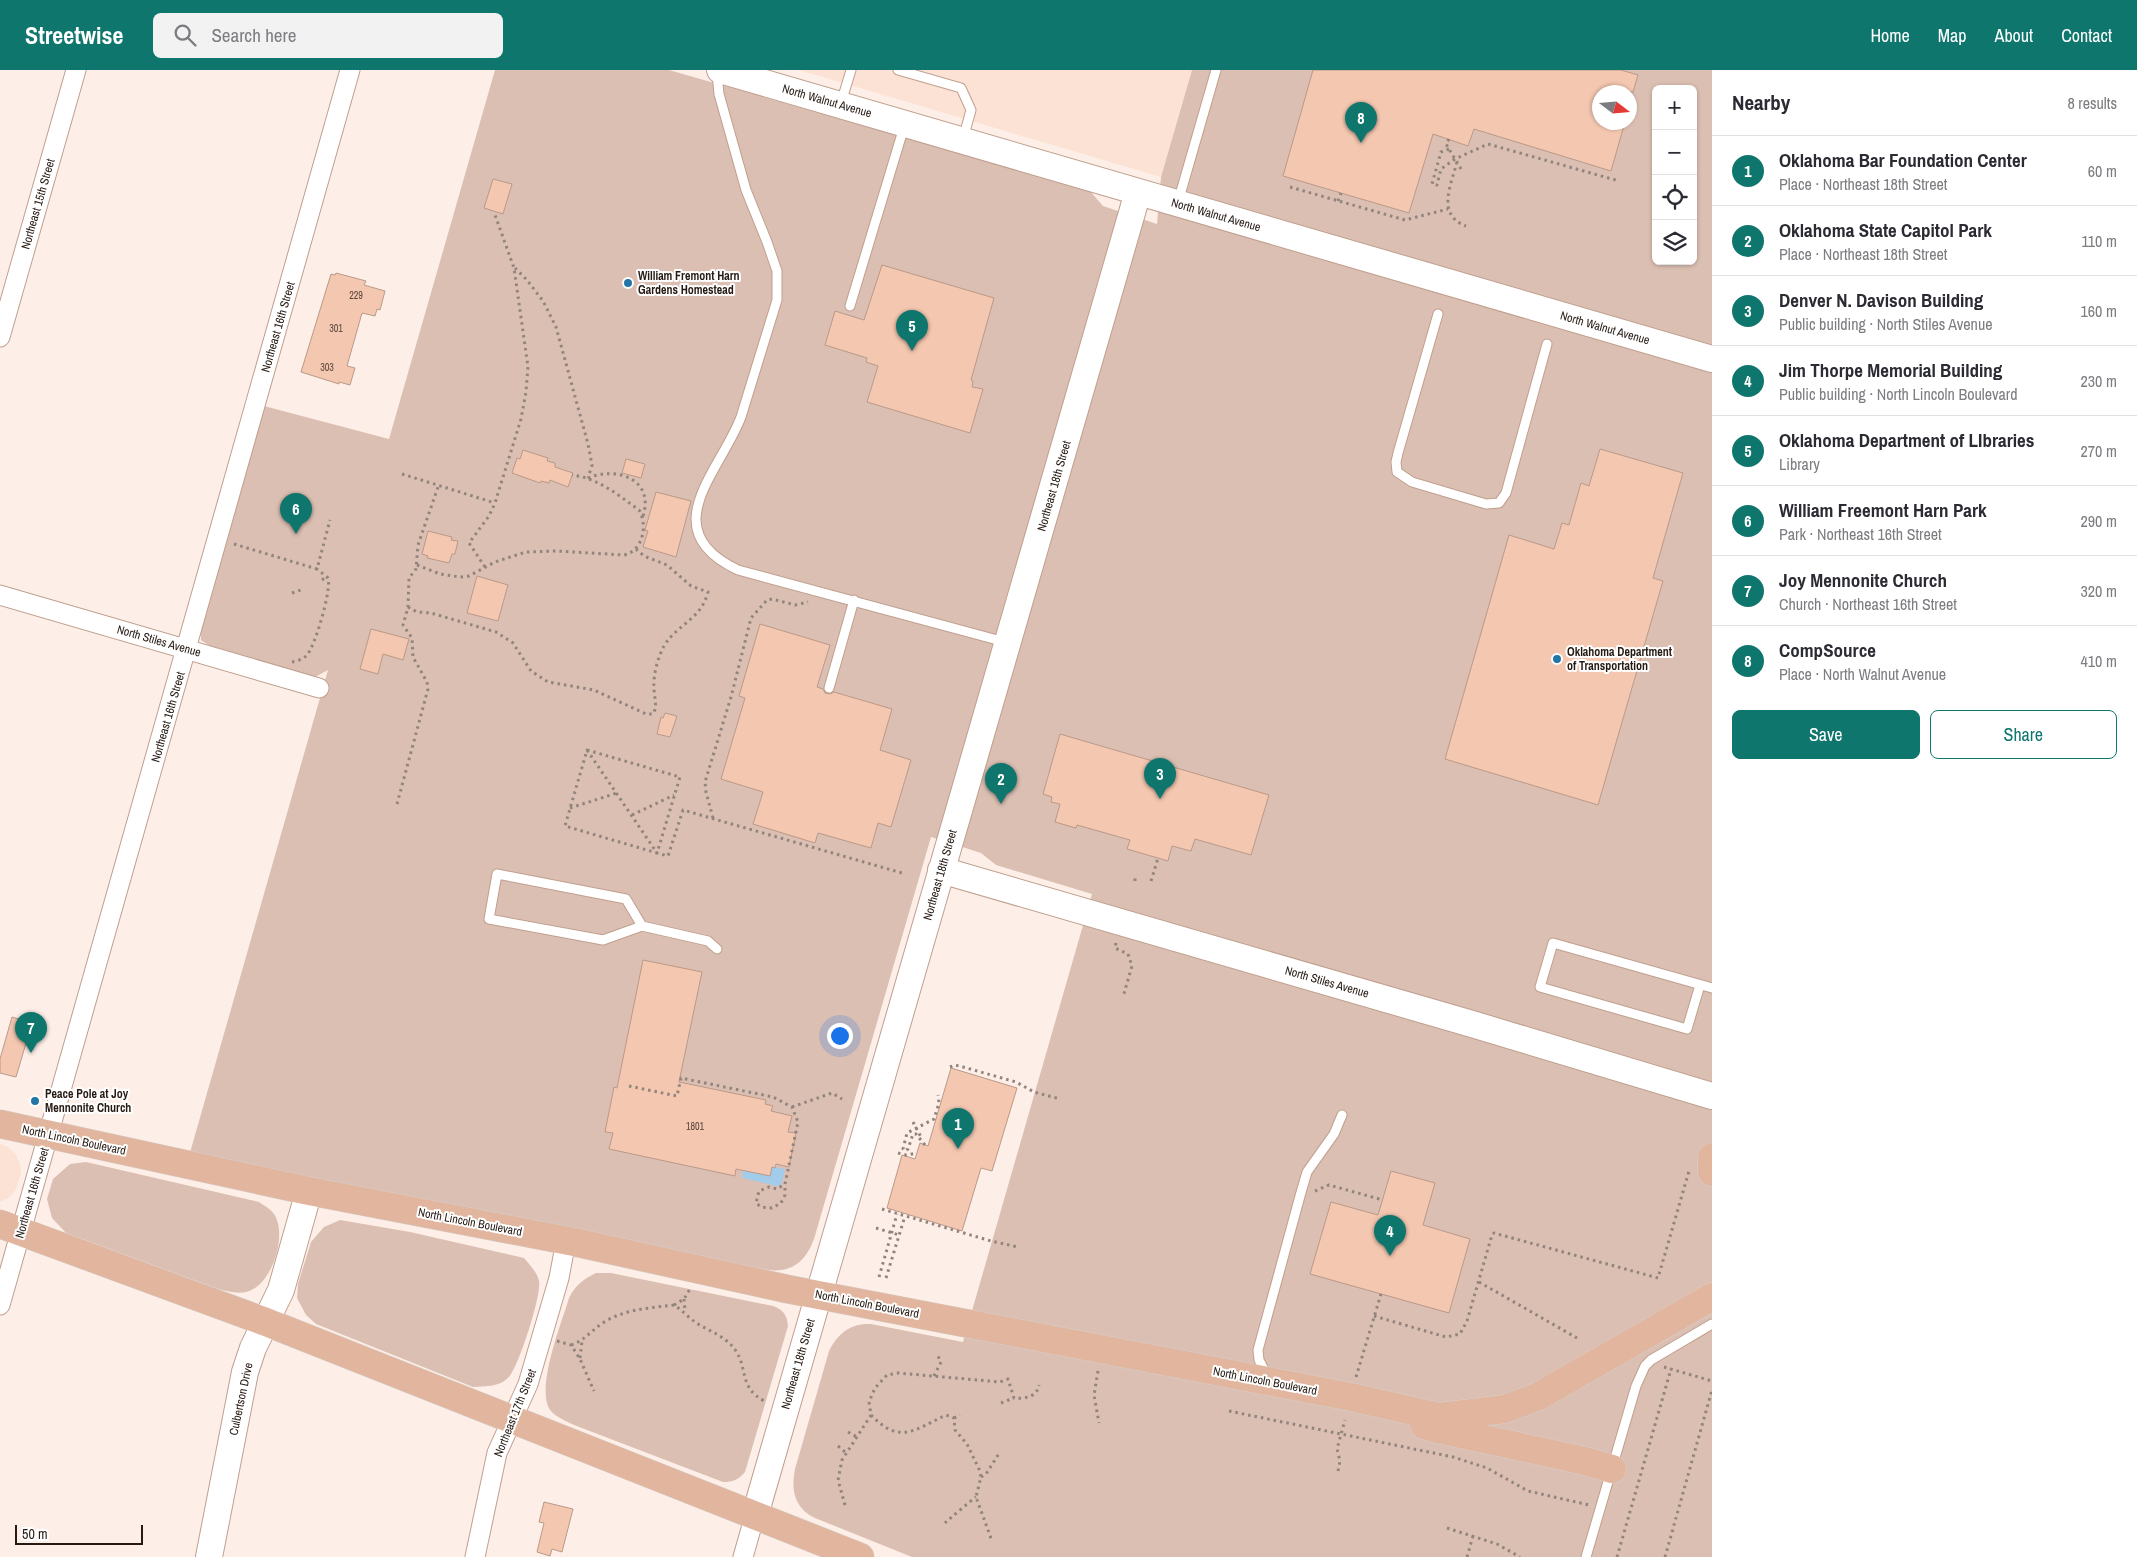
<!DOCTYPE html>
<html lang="en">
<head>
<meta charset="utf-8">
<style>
  :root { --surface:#fff; --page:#f2f2f3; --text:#2b2b33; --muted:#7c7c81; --line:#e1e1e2; --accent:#0f766e }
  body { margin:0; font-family:"Archivo Narrow",sans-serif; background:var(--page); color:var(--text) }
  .controls { position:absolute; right:15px; top:15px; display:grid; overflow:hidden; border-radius:8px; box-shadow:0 1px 4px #0004 }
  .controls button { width:45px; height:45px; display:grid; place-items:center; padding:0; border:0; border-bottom:1px solid var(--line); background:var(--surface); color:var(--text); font:25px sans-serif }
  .compass { position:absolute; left:1592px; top:15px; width:45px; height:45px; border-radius:50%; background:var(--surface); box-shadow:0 1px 4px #0004; rotate:106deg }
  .scale { position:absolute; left:15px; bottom:12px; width:128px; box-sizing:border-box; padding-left:5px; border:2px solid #261a13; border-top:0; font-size:14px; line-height:18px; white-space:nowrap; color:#261a13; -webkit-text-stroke:4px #fff; paint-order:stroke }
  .you { position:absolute; left:839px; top:965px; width:18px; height:18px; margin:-12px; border:4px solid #fff; border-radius:50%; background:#1a73e8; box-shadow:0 0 0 8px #1a73e833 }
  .badge { display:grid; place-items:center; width:32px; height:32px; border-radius:50%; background:var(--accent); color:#fff; font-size:16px; font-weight:700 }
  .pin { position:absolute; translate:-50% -41px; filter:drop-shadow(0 1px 2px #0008) }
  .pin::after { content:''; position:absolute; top:26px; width:18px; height:15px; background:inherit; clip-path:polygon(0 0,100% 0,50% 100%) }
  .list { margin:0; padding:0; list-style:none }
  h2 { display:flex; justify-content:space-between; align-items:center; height:65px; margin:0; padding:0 20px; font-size:21px }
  h2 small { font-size:16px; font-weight:400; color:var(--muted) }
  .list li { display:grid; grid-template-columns:32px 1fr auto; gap:15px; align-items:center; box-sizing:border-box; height:70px; padding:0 20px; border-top:1px solid var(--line) }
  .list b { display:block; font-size:19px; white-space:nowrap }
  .list p { margin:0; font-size:16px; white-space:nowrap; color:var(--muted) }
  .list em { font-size:16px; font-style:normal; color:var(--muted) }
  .actions { display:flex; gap:10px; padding:15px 20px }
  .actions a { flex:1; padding:11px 0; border:1px solid var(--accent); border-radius:8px; text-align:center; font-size:18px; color:var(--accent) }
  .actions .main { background:var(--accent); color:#fff }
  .icon { flex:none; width:28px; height:28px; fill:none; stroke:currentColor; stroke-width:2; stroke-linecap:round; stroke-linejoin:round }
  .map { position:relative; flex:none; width:1712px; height:1487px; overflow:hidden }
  header { display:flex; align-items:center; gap:30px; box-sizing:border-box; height:70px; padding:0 25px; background:var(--accent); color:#fff }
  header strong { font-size:24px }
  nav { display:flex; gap:28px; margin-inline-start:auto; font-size:18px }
  .search { width:350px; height:45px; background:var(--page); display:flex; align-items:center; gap:12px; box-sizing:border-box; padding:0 18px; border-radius:8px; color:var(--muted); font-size:19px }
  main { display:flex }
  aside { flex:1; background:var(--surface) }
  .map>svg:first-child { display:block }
  .built { fill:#fce2d4 }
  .green { fill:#dbbfb2; fill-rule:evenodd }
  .water { fill:#a3ccea }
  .building { fill:#f4c7b0; stroke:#ba9988 }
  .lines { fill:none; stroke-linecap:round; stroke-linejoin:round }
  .lane-casing { stroke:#c09f8e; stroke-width:11 }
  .street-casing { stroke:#c09f8e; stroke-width:21 }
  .secondary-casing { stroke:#c09f8e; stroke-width:28 }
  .primary-casing { stroke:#d4d1d0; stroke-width:29 }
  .path { stroke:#91847d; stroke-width:3; stroke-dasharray:2.5 4; stroke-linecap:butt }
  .lane { stroke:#fff; stroke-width:9 }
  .street { stroke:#fff; stroke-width:19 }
  .secondary { stroke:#fff; stroke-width:26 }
  .primary { stroke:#e2b69e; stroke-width:28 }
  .poi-dot { fill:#2375a6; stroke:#fff; stroke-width:2 }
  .labels { text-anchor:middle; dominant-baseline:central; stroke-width:4; stroke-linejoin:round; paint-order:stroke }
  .number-label { font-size:10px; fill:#5a453a }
  .street-label { font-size:12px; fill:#261a13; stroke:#fff }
  .poi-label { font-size:12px; font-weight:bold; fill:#261a13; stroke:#fff; text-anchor:start }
</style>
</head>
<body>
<header>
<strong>Streetwise</strong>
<div class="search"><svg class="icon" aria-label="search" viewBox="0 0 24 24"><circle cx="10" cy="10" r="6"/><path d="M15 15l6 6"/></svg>Search here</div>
<nav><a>Home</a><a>Map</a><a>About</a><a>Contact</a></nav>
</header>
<main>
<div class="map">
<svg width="1712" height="1487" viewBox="0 0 1712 1487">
  <rect width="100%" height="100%" fill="#fdefe7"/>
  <path class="built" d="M799 0H1192L1161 107Z
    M0 1074 8 1077 16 1085 20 1094 21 1103 16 1120 9 1128 0 1132Z"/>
  <path class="green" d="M495 0H669L1090 121 1103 136 1157 154 1161 107 1192 0H1712V1487H912L815 1448C794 1438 791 1420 795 1399L829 1281C838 1263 851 1253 871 1254L963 1272 1092 824 996 795 981 783 931 767 814 1169C806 1191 792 1203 768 1200L383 1126 189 1086 328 600 315 607 214 579 201 570V559L264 336 389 369ZM1656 19H1693V191H1656ZM1600 22H1630V52H1600Z
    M86 1092 259 1132C263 1135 271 1139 274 1144 287 1163 274 1206 255 1218 243 1226 231 1222 218 1219L66 1163 52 1148 47 1129 53 1109 70 1094Z
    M340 1150 410 1162 524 1188C529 1194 537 1202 539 1211 542 1224 519 1296 509 1307 500 1317 486 1316 473 1317L316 1254 306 1245 297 1228 298 1214 311 1172 324 1157Z
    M596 1203H611L773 1236C784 1240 787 1245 788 1256L745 1402C738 1410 733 1412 723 1412L574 1355C566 1351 556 1347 551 1341 534 1321 562 1252 569 1228 575 1215 584 1209 596 1203Z"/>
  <path class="water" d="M771 1096 785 1099 781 1117 742 1108 743 1100Z"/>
  <path class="building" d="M1313 0H1621L1638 5 1633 22H1600V52H1625L1611 101 1474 59 1468 76 1433 64 1409 143 1283 106Z
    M493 109 512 114 503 144 484 138Z
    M882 195 994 228 971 310 973 311 972 317 983 319 970 363 867 332 878 296 866 292 867 288 825 275 835 241 864 250Z
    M336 203 366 211 364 215 385 221 380 240 377 239 375 246 362 243 347 296 355 298 350 315 339 312V314L301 302 331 204 335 205Z
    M1600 379 1683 403 1653 508 1663 511 1598 735 1445 689 1509 465 1554 479 1562 453 1569 455 1581 413 1589 416Z
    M523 380 548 388 547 391 555 393V397L573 403 568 417 550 410 549 413 541 411 540 413 512 403 517 388 520 389Z
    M626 389 645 394 641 408 622 403Z
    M656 422 691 431 676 487 643 477 648 461 645 460Z
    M428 461 452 467 451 470 458 471 455 484H452L449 493 427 488 428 486 422 484Z
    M477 506 508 515 498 551 467 543Z
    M760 554 830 575 817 617 823 619 825 623 830 624 834 622 892 639 880 680 911 690 891 757 878 753 871 778 818 763 815 773 753 754 763 722 721 709 745 628 739 626Z
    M371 559 409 569 403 590 383 584 378 604 360 599Z
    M665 643 677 646 670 667 657 664 661 647 663 648Z
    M1060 664 1269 725 1251 785 1195 769 1191 781 1172 776 1168 791 1127 779 1130 770 1077 755 1076 758 1055 752 1060 734 1051 732 1052 727 1043 724Z
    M643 890 702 902 679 1012 766 1030 765 1034 773 1036 771 1041 792 1046 788 1062 796 1063 789 1097 776 1094 775 1098 772 1097 770 1106 736 1099 735 1106 609 1079 613 1063 605 1062 614 1017 617 1018Z
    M12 947 32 953 16 1007 0 1003V989Z
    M951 998 1017 1018 992 1101 981 1098 962 1161 887 1138 902 1085 915 1089 920 1073 928 1076Z
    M1391 1101 1435 1113 1423 1155 1470 1169 1449 1243 1310 1204 1331 1132 1378 1145Z
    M544 1432 573 1439 562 1482 552 1479 550 1486 537 1482 544 1453 539 1452Z"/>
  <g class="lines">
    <g class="lane-casing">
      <path id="lane" d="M898 0 961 18 971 40 963 69
        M717 3 719 24 746 120 767 172 777 201V230L741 347C720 402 653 460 738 500L1005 572
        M841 33 851 0
        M1178 132 1216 0
        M850 236 904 57
        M1438 244 1398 383 1396 392 1397 402 1412 412 1486 434 1499 433 1506 423 1547 274
        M829 618 854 530
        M642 856 626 829 497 804 489 849 603 870 642 856 708 871 717 879
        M1700 915 1687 959 1540 917 1553 873 1712 918
        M1267 1305 1259 1290 1258 1280 1300 1126 1307 1102 1334 1064 1342 1045
        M1586 1487 1636 1316 1645 1296 1651 1290 1712 1254"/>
    </g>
    <g class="street-casing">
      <path id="street" d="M0 267 76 0
        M0 525 319 618
        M0 1235 350 0
        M475 1487 497 1383 528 1314 559 1208 566 1171
        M743 1487 755 1445"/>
    </g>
    <g class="secondary-casing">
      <path id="secondary" d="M720 0 1712 289
        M941 800 1472 954 1712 1026
        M755 1445 1138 122
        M209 1487 245 1302 253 1278 281 1220 309 1121"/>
    </g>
    <g class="primary-casing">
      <path id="primary" d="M0 1054 309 1121 574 1172 787 1219 1351 1327 1439 1347 1505 1339 1537 1327 1712 1227
        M1712 1087V1102
        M0 1154 266 1252 860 1487
        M1424 1355 1433 1358 1585 1391 1612 1399"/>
    </g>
    <path class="path" d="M1449 69 1446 74 1461 99
      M1449 79 1441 82 1432 114 1437 115 1441 99 1455 89 1488 74 1619 111
      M1457 92C1451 115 1436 145 1466 156
      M1290 117 1405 150 1448 139
      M1338 131 1341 123
      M515 198 527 210 543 231 556 257 588 374 592 395 588 408
      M402 404 495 433
      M588 408C616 396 655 409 643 446
      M234 474 317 499 330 450
      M417 495 440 504 460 507 469 506 495 492 526 482 556 481 624 485C643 481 648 455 639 440 618 425 598 408 572 405
      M485 497 469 473 489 446 495 433 521 349 526 322 528 297 514 198 495 145
      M322 510 327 506
      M292 523 301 520
      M408 537 417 542 431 543 496 562 513 573 531 601 548 612 594 620 646 644H653C658 636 654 627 654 618 653 605 658 587 664 576 677 554 701 550 708 522L691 516 667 495 644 486 636 479
      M292 592C297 591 303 589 306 586 315 578 332 518 328 508L317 499
      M587 680 657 783 668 786 683 740 902 803
      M587 680 680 707 657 783 565 756Z
      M397 734 428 619 427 612 413 587 412 568 403 555 408 537 409 508 416 499 418 475 438 417
      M570 738 617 723
      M632 745 674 725
      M713 748 706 722 705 712 731 627 751 548 767 530 772 529 795 535 808 532
      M1135 811V808
      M1151 811 1158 788
      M1116 873 1115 878 1128 884 1132 896 1123 927
      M950 997 955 995 963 997 1016 1012 1034 1022 1060 1029
      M629 1016 677 1026 681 1008 773 1027 792 1037 798 1052 785 1114V1125L781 1133 772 1138 761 1137 756 1133 759 1121 769 1117 777 1119 785 1114
      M792 1037 832 1023 842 1029
      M913 1052 922 1069
      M925 1075 916 1064H913L908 1079 905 1081 903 1079 907 1063 934 1049 939 1033 938 1025
      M898 1083 906 1085 917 1083
      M1315 1121 1329 1115 1383 1130
      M882 1139 991 1171 1018 1177
      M876 1158 899 1165
      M879 1207 897 1144
      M886 1208 905 1146
      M1479 1212 1577 1268
      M684 1229 685 1241
      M674 1235 684 1229 690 1219
      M1374 1246 1446 1267 1460 1264 1467 1251 1492 1165 1494 1163 1658 1208 1689 1101
      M557 1271 571 1275 580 1289 594 1321
      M571 1275C586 1270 592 1259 606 1251 626 1239 651 1238 674 1235 682 1240 688 1247 695 1252 710 1262 726 1266 736 1281 748 1300 739 1317 764 1331
      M580 1288 582 1271
      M1664 1297 1712 1311
      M1098 1301 1094 1325 1099 1353
      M934 1306 941 1292 937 1284
      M1356 1307 1381 1224
      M1001 1333 1014 1328
      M1229 1341 1453 1387 1487 1398 1528 1421 1589 1435
      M871 1345C900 1375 914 1360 946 1345L954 1348 955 1360 967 1374 979 1399 981 1407 976 1427 992 1471
      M954 1348 960 1345
      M848 1362 857 1367
      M838 1376 845 1382
      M1338 1401 1340 1391 1337 1379 1345 1350
      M981 1407 986 1404 1000 1382
      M845 1435 838 1410 842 1390 871 1345 869 1332 875 1318 887 1305 898 1303 1000 1312 1008 1309 1014 1328C1025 1329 1037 1327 1039 1315
      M945 1453C948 1450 974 1428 976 1427
      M1447 1458 1497 1474 1520 1487
      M1467 1487 1473 1466
      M1617 1487 1671 1299
      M1665 1487 1712 1320"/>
    <use href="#lane" class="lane"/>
    <use href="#street" class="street"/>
    <use href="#secondary" class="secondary"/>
    <use href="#primary" class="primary"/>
  </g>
  <g class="poi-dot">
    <circle cx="628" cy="213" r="5"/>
    <circle cx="1557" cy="589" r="5"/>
    <circle cx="35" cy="1031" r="5"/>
  </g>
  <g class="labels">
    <g class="number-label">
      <text x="356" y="225">229</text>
      <text x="336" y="258">301</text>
      <text x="327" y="297">303</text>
      <text x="695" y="1056">1801</text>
    </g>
    <g class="street-label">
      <text transform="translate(827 31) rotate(16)">North Walnut Avenue</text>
      <text transform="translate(38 134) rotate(-74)">Northeast 15th Street</text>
      <text transform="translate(1216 145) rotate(16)">North Walnut Avenue</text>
      <text transform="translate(278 257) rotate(-74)">Northeast 16th Street</text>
      <text transform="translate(1605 258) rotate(16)">North Walnut Avenue</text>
      <text transform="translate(1054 416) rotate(-74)">Northeast 18th Street</text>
      <text transform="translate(159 571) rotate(16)">North Stiles Avenue</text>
      <text transform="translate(168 647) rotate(-74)">Northeast 16th Street</text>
      <text transform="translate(940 805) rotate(-74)">Northeast 18th Street</text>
      <text transform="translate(1327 912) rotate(16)">North Stiles Avenue</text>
      <text transform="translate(74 1070) rotate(12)">North Lincoln Boulevard</text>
      <text transform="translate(32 1123) rotate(-74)">Northeast 16th Street</text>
      <text transform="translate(470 1152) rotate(11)">North Lincoln Boulevard</text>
      <text transform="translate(867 1234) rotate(11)">North Lincoln Boulevard</text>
      <text transform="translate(798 1294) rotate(-74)">Northeast 18th Street</text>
      <text transform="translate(1265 1311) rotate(11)">North Lincoln Boulevard</text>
      <text transform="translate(241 1329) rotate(-78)">Culbertson Drive</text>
      <text transform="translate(515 1343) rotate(-68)">Northeast 17th Street</text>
    </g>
    <g class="poi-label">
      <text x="638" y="206">William Fremont Harn<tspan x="638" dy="14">Gardens Homestead</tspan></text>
      <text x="1567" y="582">Oklahoma Department<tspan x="1567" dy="14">of Transportation</tspan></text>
      <text x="45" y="1024">Peace Pole at Joy<tspan x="45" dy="14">Mennonite Church</tspan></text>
    </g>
  </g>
</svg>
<div class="controls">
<button>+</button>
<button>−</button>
<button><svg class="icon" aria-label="locate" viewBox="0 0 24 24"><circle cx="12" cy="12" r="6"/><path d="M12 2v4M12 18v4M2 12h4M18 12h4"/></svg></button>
<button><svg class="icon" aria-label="layers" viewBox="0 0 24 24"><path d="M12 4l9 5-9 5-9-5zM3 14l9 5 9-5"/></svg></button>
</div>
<svg class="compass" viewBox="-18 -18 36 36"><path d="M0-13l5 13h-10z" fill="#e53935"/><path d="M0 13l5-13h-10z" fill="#7c7c81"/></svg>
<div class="scale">50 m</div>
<div class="you"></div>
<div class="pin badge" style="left:958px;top:1079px">1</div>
<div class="pin badge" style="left:1001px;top:734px">2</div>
<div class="pin badge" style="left:1160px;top:729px">3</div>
<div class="pin badge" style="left:1390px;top:1186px">4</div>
<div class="pin badge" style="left:912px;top:281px">5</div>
<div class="pin badge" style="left:296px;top:464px">6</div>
<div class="pin badge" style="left:31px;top:983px">7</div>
<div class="pin badge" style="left:1361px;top:73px">8</div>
</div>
<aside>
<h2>Nearby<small>8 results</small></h2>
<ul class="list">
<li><span class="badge">1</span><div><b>Oklahoma Bar Foundation Center</b><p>Place · Northeast 18th Street</p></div><em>60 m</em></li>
<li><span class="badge">2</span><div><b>Oklahoma State Capitol Park</b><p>Place · Northeast 18th Street</p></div><em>110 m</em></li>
<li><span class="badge">3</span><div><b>Denver N. Davison Building</b><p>Public building · North Stiles Avenue</p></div><em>160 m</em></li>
<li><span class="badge">4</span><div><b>Jim Thorpe Memorial Building</b><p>Public building · North Lincoln Boulevard</p></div><em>230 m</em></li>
<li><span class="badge">5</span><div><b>Oklahoma Department of LIbraries</b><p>Library</p></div><em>270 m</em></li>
<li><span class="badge">6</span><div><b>William Freemont Harn Park</b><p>Park · Northeast 16th Street</p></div><em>290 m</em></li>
<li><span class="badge">7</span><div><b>Joy Mennonite Church</b><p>Church · Northeast 16th Street</p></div><em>320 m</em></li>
<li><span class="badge">8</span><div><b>CompSource</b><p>Place · North Walnut Avenue</p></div><em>410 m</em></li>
</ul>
<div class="actions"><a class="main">Save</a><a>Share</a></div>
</aside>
</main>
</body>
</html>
